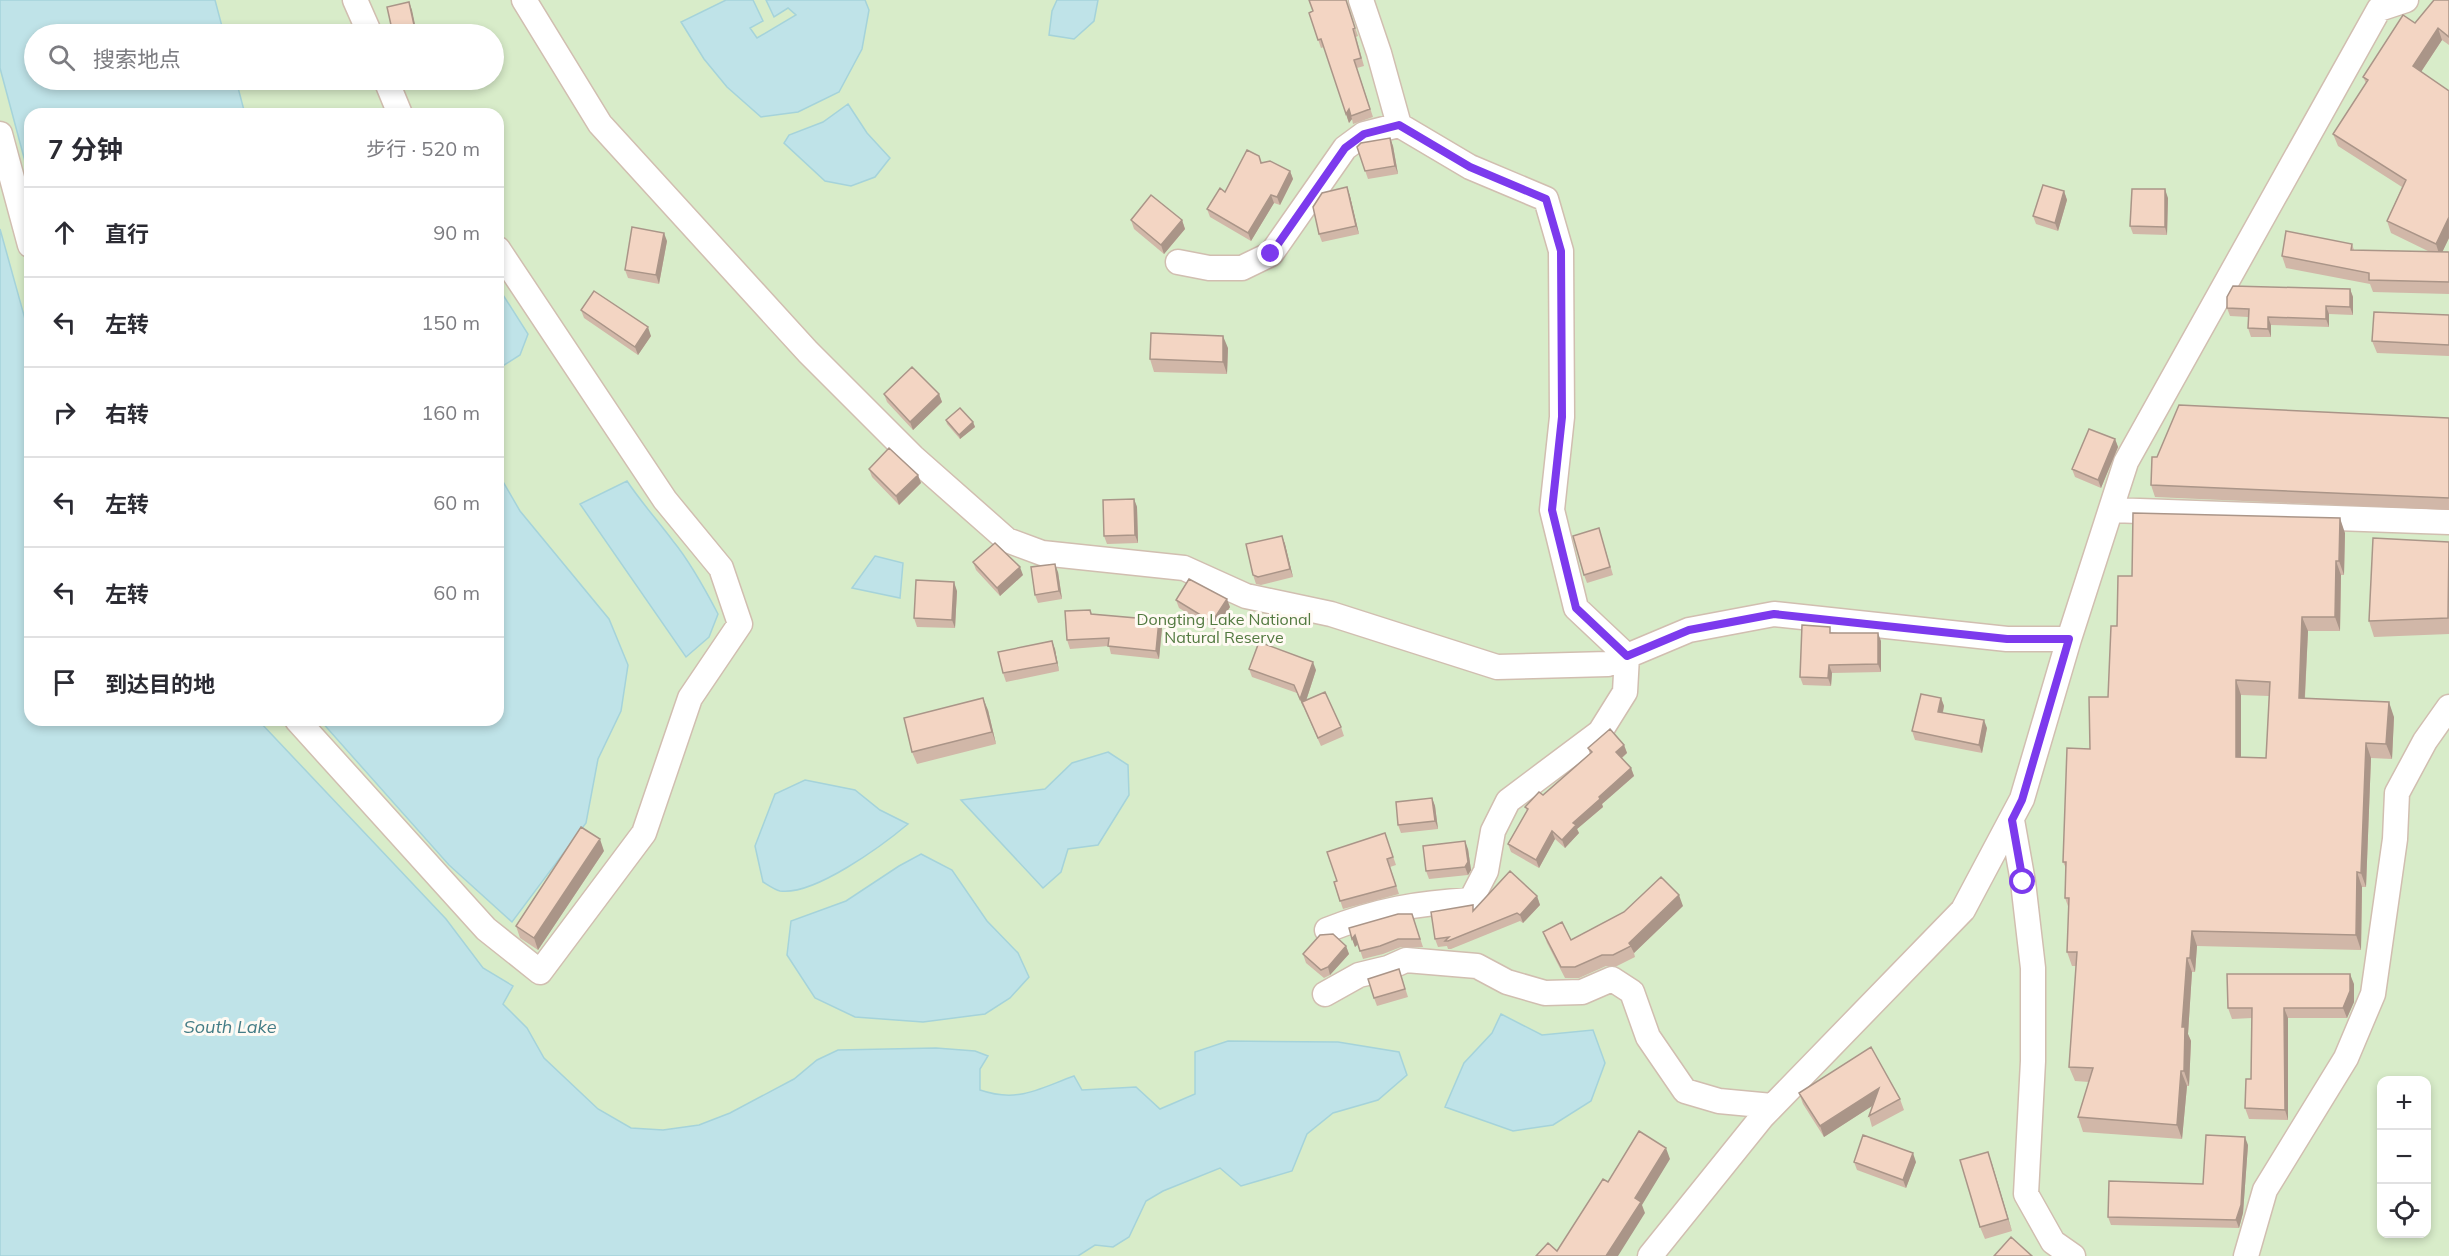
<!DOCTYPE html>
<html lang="zh">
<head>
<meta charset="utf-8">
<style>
  :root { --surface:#fff; --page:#f7f7f7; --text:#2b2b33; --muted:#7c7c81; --line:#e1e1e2 }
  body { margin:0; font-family:Mulish,"Noto Sans SC",sans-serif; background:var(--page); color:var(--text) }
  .controls { position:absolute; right:18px; bottom:18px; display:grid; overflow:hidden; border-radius:12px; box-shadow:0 3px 9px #0003 }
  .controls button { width:54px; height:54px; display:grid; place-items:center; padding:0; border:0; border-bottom:2px solid var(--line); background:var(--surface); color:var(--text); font:30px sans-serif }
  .stop { position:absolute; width:18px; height:18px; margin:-14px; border:4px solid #7c3aed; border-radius:50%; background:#fff }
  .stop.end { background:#7c3aed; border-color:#fff; box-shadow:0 2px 6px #0008 }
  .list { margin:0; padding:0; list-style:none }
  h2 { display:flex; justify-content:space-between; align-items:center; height:78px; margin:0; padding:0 24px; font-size:26px }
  h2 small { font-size:20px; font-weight:400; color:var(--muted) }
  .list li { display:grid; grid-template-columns:39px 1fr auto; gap:18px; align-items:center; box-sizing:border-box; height:90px; padding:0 24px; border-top:2px solid var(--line) }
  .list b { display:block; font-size:22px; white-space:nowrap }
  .list em { font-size:20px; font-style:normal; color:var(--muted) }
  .icon { flex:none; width:33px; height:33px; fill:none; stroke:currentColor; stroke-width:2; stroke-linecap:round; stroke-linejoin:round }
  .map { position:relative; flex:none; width:2449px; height:1256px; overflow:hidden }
  .search { position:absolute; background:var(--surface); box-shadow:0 3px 9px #0003; left:24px; top:24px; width:480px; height:66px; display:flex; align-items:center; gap:15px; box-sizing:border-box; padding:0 21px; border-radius:33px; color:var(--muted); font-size:22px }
  .panel { position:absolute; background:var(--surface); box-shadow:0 3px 9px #0003; left:24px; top:108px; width:480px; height:618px; border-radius:18px }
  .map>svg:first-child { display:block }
  .green { fill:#d8ecc9; fill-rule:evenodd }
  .water { fill:#bfe3e8; stroke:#a5d3da; stroke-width:1.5 }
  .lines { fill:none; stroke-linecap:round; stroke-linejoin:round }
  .minor-casing { stroke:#d1beb0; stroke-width:27 }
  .minor { stroke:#fff; stroke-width:24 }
  .wall { fill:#d1b7a8; fill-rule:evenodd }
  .shaded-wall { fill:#aa9588 }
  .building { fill:#f3d5c3; stroke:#aa9588; stroke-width:1.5; fill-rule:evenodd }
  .route { stroke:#7c3aed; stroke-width:8 }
  .labels { text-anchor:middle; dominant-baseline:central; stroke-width:6; stroke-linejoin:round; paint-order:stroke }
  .park-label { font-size:16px; fill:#537a41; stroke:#fffaf3 }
  .water-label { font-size:18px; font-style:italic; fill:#437c86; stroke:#fffaf3 }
</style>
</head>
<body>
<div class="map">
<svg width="2449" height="1256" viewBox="0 0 2449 1256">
  <rect width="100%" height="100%" fill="#fdf6ec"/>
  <path class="green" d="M0 0H2449V1256H0ZM34 34H494V80H34ZM30 114H498V720H30ZM2382 1080H2426V1234H2382Z"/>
  <path class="water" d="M0 0H215L224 34H34V80H236L245 114H30V180L0 68Z
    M726 0H753L763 21 750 28 757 38 796 15 788 8 774 17 766 0H865L869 10 862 49 839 92 798 112 761 117 727 87 704 59 681 22Z
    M1057 0H1098L1094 21 1074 39 1049 35 1052 11Z
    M848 104 867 133 890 158 875 177 851 186 825 181 784 143 789 135 823 122Z
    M0 229 30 337V720H258L446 919 483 968 513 986 503 1004 527 1028 544 1058 598 1109 631 1128 663 1130 699 1125 730 1113 794 1079 817 1060 838 1050 936 1048 975 1051 988 1056 980 1069V1090C1018 1103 1038 1089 1074 1076L1082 1090 1136 1087 1160 1109 1195 1094V1052L1228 1041 1338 1042 1399 1052 1407 1075 1378 1100 1333 1113 1307 1134 1292 1171 1241 1186 1220 1168 1163 1191 1146 1201 1129 1237 1113 1247 1095 1245 1078 1256H0Z
    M498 287 528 334 520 355 498 369Z
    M498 473 520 511 609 619 628 665 621 711 598 759 586 823 512 922 449 865 320 720H498Z
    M627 481C641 502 658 521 673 541 691 563 705 589 718 614L709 637 686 657 580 504Z
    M875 556 903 563 900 598 852 588Z
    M1108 752 1128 765 1129 795 1098 845 1068 849 1061 872 1043 888 961 800 1045 789 1072 763Z
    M805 780 855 790 880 810 908 824C883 845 814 896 780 891 775 890 768 885 763 882L755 846 775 794Z
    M921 854 952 870 987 921 1018 953 1029 977 1010 998 985 1014 923 1022 855 1017 815 998 787 955 791 921 846 901 899 866Z
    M1501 1014 1542 1035 1593 1030 1605 1063 1591 1101 1553 1125 1513 1131 1445 1107 1464 1063 1492 1033Z"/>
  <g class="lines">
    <g class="minor-casing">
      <path id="minor" d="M355 0 370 34
        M524 0 600 124 808 352 913 457 1007 540 1042 553 1184 568 1246 596 1331 614 1497 667 1608 664 1689 630 1774 614 2007 639H2069
        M386 80 400 114
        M0 134 30 245
        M1178 262 1209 268H1242L1271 254 1345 148 1364 134 1399 125
        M2111 510 2449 522
        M297 720 486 929 540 972 644 833 690 698 740 624 721 568 665 500 498 249
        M2012 820 2023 882 2033 968V1061L2026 1194 2053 1242 2073 1256
        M1327 930C1378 910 1417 903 1471 900L1486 871 1493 831 1508 801 1600 732 1625 692 1627 656 1576 608 1552 510 1562 417 1561 251 1546 199 1470 167 1399 125 1379 53 1361 0
        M1325 994 1359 975 1388 968 1406 960 1477 966 1507 982 1545 993 1582 992 1612 979 1632 992 1648 1037 1685 1091 1719 1101 1772 1106
        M1650 1256 1762 1117 1963 910 2022 799 2069 639 2126 462 2379 9 2406 0
        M2246 1256 2265 1190 2346 1058 2373 994 2395 839 2397 793 2425 741 2449 707"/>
    </g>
    <use href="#minor" class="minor"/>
  </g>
  <path class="wall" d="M1346 0 1358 36 1356 37 1364 66 1357 68 1373 117 1353 124 1352 119 1349 123 1324 47 1321 48 1309 13Z
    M2449 0V45L2442 40 2421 72 2449 91V238L2442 252H2449V294L2373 292 2370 284 2286 268 2282 256 2352 244 2354 250 2430 252 2391 233 2387 221 2402 187 2338 146 2333 134 2366 83 2363 77 2415 23Z
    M1390 138 1393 146 1398 174 1368 179 1357 147Z
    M1259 156 1262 163 1290 171 1293 179 1280 205 1274 203 1251 241 1210 217 1207 209 1225 192Z
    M1347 187 1350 196 1359 234 1322 242 1319 234Z
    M2064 191 2067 200 2058 231 2036 224 2033 216Z
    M2168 198 2167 235 2133 234 2130 226Z
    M1131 220H1182L1185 229 1164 254 1134 229Z
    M667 241 659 284 628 278 625 270Z
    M2350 289 2353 297V315L2329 314V327L2271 325V337H2251L2248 328V317L2230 316 2227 308Z
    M581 310 651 336 638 355 584 318Z
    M2449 315V356L2377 353 2372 341Z
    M1228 348 1227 374 1154 372 1150 359Z
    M884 394H939L942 402 913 430 887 402Z
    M2449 418V510L2155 497 2151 485 2157 457Z
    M946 420 973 422 975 427 960 439 947 424Z
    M2115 439 2118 447 2101 488 2075 477 2072 469Z
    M869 469 918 475 921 483 899 505 872 477Z
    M1134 499 1137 507 1138 543 1107 544 1104 536Z
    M1599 528 1613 575 1587 583 1584 575Z
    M2345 533 2344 575H2341L2340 631H2308L2305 698 2394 717 2392 759 2371 758 2366 887H2362L2361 950 2197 946 2195 972H2192L2188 1034 2191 1041 2189 1086H2187L2182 1139 2083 1132 2078 1117 2089 1082 2075 1081 2069 1067 2076 966H2072L2067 952 2069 909 2065 898 2066 868 2063 862 2090 749 2108 697 2117 626 2132 576ZM2241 695 2269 696 2266 758 2241 757Z
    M1282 536 1285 544 1293 577 1261 585 1256 584 1253 575Z
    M2449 542V634L2374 637 2369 621Z
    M973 562 1023 575 1000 596 976 570Z
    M1058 572 1062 599 1038 603 1035 595Z
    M957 591 955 628 917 627 914 618Z
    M1176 600 1230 607 1215 630 1179 608Z
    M1090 610 1092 614 1159 620 1162 628 1159 659 1111 654 1109 646 1070 649 1067 640Z
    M1833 633 1881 641V672L1832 673 1831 686 1803 685 1800 677Z
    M1055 649 1059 671 1006 682 1003 673Z
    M1249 669 1316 670 1306 701 1341 727 1344 736 1321 746 1297 693 1252 677Z
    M1941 698 1944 706 1943 713 1987 728 1982 753 1915 740 1912 731Z
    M988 710 996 744 917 764 912 752Z
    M1624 745 1627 753 1622 758 1631 768 1634 776 1602 804 1603 807 1577 829 1579 833 1565 848 1555 839 1539 868 1511 852 1508 844 1527 811 1525 807 1543 795 1590 754 1588 748Z
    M1432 798 1435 806 1438 829 1401 833 1398 825Z
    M1385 833 1396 865 1390 867 1399 894 1343 909 1334 882 1337 881Z
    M1468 849 1471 870 1468 875 1429 879 1426 871Z
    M604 851 538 950 520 938 516 926Z
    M1537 896 1540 905 1523 923 1520 921 1451 949H1448L1447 946 1438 947 1435 939 1474 910Z
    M1683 906 1634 953 1635 957 1617 966H1606L1579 978H1565L1547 943 1543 932 1571 940Z
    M1412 914 1423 947H1401L1383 954 1363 959 1358 944 1355 947 1349 928Z
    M1346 946 1349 954 1330 975 1324 978 1306 963 1303 954Z
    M1399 969 1408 997 1377 1006 1374 998Z
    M2354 984V1002L2347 1018H2288V1120L2249 1119 2245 1108 2251 1079 2252 1018 2232 1019 2228 1008Z
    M1799 1093 1900 1099 1904 1110 1872 1127 1869 1116 1872 1106 1824 1137 1803 1104Z
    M2248 1145 2243 1213 2239 1228 2111 1225 2108 1217 2203 1184Z
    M1854 1162H1916L1906 1188 1857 1170Z
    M1992 1164 2012 1231 1985 1239 1980 1227Z"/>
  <path class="shaded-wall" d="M409 2 412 10 417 34H416Z
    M2438 28 2442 40 2417 78 2413 66Z
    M1349 109 1352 119 1349 123 1346 114Z
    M1390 138 1393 146 1398 174 1395 166Z
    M1290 171 1293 179 1280 205 1277 197Z
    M1347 187 1350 196 1359 234 1356 226Z
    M2165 189 2168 198 2167 235 2165 227Z
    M2064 191 2067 200 2058 231 2055 223Z
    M1271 195 1274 203 1251 241 1248 233Z
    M2449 217V238L2440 257 2436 244Z
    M1182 220 1185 229 1164 254 1161 245Z
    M664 233 667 241 659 284 656 275Z
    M2350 289 2353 297V315L2350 307Z
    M2326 306 2329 314V327L2326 319Z
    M2268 317 2271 325V337L2268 329Z
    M648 327 651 336 638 355 635 347Z
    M1223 336 1228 348 1227 374 1223 362Z
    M939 394 942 402 913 430 910 422Z
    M973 422 975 427 960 439 959 435Z
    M2115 439 2118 447 2101 488 2098 480Z
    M918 475 921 483 899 505 896 496Z
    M1134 499 1137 507 1138 543 1135 535Z
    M2340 518 2345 533 2344 575 2339 561Z
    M1282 536 1285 544 1293 577 1290 569Z
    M2336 561 2341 575 2340 631 2335 617Z
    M1055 564 1058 572 1062 599 1059 591Z
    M1020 567 1023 575 1000 596 997 588Z
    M954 582 957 591 955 628 952 620Z
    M1227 599 1230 607 1215 630 1212 622Z
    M2302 617 2308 631 2304 712 2299 698Z
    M1159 620 1162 628 1159 659 1156 651Z
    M1878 633 1881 641V672L1878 664Z
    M1052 641 1055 649 1059 671 1057 663Z
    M1313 662 1316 670 1304 707 1302 702 1303 707 1300 699Z
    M1829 665 1832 673 1831 686 1828 678Z
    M2236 680 2241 695V772L2236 757Z
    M983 698 988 710 996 744 992 732Z
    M1941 698 1944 706 1941 720 1938 712Z
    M2389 702 2394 717 2392 759 2386 744Z
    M1984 720 1987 728 1982 753 1979 745Z
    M2366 743 2371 758 2366 887 2361 873Z
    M1624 745 1627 753 1619 760 1616 752Z
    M1631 768 1634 776 1602 804 1603 807 1577 829 1579 833 1565 848 1562 840 1573 823 1599 797Z
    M1432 798 1435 806 1438 829 1435 821Z
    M1552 831 1555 839 1539 868 1536 860Z
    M600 839 604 851 538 950 534 938Z
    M1465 841 1468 849 1471 870 1468 875 1465 867Z
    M2357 872 2362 887 2361 950 2356 935Z
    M1679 895 1683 906 1634 953 1629 943Z
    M1537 896 1540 905 1523 923 1520 915Z
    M2192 931 2197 946 2195 972 2190 958Z
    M1355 935 1358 944 1355 947 1352 939Z
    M1346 946 1349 954 1330 975 1328 967Z
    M2187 958 2192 972 2188 1034 2191 1041 2189 1086 2184 1071 2182 1027Z
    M2350 974 2354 984V1002L2347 1018 2343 1008Z
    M2284 1008 2288 1018V1120L2285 1110Z
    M2181 1071 2187 1086 2182 1139 2177 1125Z
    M1879 1088 1883 1099 1824 1137 1820 1126Z
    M2245 1137 2248 1145 2243 1213 2239 1228 2236 1220Z
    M1666 1148 1670 1159 1642 1205 1645 1213 1618 1256H1606L1635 1198Z
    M1988 1152 1992 1164 2012 1231 2008 1219Z
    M1913 1153 1916 1162 1906 1188 1903 1180Z"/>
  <path class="building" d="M1309 0H1346L1355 28 1353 29 1361 58 1354 60 1370 109 1351 116 1349 109 1346 114 1321 39 1318 40 1309 13 1313 11Z
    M2434 0H2449V37L2438 28 2413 66 2449 91V217L2436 244 2387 221 2406 180 2333 134 2368 80 2363 77 2403 15 2415 23Z
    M409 2 416 34H393L387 7Z
    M1390 138 1395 166 1365 171 1357 147 1361 143Z
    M1247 150 1259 156 1261 163 1270 161 1290 171 1277 197 1271 195 1248 233 1207 209 1220 188 1225 192Z
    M2043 185 2064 191 2055 223 2033 216Z
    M1347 187 1356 226 1319 234 1313 207 1322 193Z
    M2132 189H2165V227L2130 226Z
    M1151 195 1182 220 1161 245 1131 220Z
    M632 227 664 233 656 275 625 270Z
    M2286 231 2352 244 2351 250 2449 252V282L2369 280V273L2282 256Z
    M2233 286 2350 289V307L2326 306V319L2268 317V329L2248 328 2249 309 2227 308V297Z
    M594 291 648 327 635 347 581 310Z
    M2374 312 2449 315V345L2372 341Z
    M1151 333 1223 336V362L1150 359Z
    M912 367 939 394 910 422 884 394Z
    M2179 405 2449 418V498L2151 485 2152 457H2157Z
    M960 408 973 422 959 435 946 420Z
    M2089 429 2115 439 2098 480 2072 469Z
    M889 448 918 475 896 496 869 469Z
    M1134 499 1135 535 1104 536 1103 500Z
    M2133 513 2340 518 2339 561H2336L2335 617H2302L2299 698 2389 702 2386 744 2366 743 2361 873 2357 872 2356 935 2192 931 2190 958H2187L2182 1027H2185L2184 1071H2181L2177 1125 2078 1117 2093 1068 2069 1067 2077 952H2067L2069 898H2065L2066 862H2063L2067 748 2090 749 2089 697H2108L2111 626H2117L2118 576H2132ZM2236 680 2270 682 2266 758 2236 757Z
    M1599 528 1610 567 1584 575 1573 536Z
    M1282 536 1290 569 1258 577 1253 575 1246 544Z
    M2373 538 2449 542 2448 618 2369 621Z
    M995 543 1020 567 997 588 973 562Z
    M1055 564 1059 591 1035 595 1031 567Z
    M1189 579 1227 599 1212 622 1176 600Z
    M916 580 954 582 952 620 914 618Z
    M1090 610 1091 614 1159 620 1156 651 1108 646 1109 638 1067 640 1065 611Z
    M1802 625 1830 627V633H1878V664L1829 665 1828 678 1800 677Z
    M1052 641 1057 663 1003 673 998 652Z
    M1259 642 1313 662 1300 699 1294 685 1249 669Z
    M1325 692 1341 727 1318 738 1302 702Z
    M1921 694 1941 698 1938 712 1984 720 1979 745 1912 731Z
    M983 698 992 732 912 752 904 718Z
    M1610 729 1624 745 1616 752 1631 768 1599 797 1600 799 1573 823 1576 825 1562 840 1552 831 1536 860 1508 844 1528 809 1525 807 1539 792 1543 795 1592 752 1588 748Z
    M1432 798 1435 821 1398 825 1396 802Z
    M581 827 600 839 534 938 516 926Z
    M1385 833 1393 857 1387 859 1396 886 1340 901 1334 882 1337 881 1327 852Z
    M1465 841 1468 862 1465 867 1426 871 1423 846Z
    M1510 871 1537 896 1520 915 1517 913 1448 941H1445L1449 937 1435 939 1431 912 1473 905V911Z
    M1661 877 1679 895 1629 943 1631 946 1613 955H1602L1575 967H1561L1543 932 1562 922 1571 940 1624 912Z
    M1398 914H1412L1420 939H1398L1380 946 1360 951 1355 935 1352 939 1349 928Z
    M1333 934 1346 946 1328 967 1321 970 1303 954 1320 935Z
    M1399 969 1405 989 1374 998 1368 979Z
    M2227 974H2350V991L2343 1008H2284L2285 1110 2245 1108 2246 1079H2251L2252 1008H2228Z
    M1871 1047 1900 1099 1869 1116 1879 1088 1820 1126 1799 1093Z
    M1639 1131 1666 1148 1635 1198 1641 1202 1606 1256H1536L1548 1243 1557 1251 1603 1179 1608 1182Z
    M1863 1135 1913 1153 1903 1180 1854 1162Z
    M2206 1135 2245 1137 2241 1205 2236 1220 2108 1217 2109 1181 2203 1184Z
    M1988 1152 2008 1219 1980 1227 1960 1160Z
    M2011 1237 2032 1256H1994Z"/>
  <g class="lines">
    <path class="route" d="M1271 254 1345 148 1364 134 1399 125 1470 167 1546 199 1561 251 1562 417 1552 510 1576 608 1627 656 1689 630 1774 614 2007 639H2069L2022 800 2012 820 2023 882"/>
  </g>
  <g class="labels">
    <g class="park-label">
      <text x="1224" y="619">Dongting Lake National<tspan x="1224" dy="18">Natural Reserve</tspan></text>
    </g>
    <g class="water-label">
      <text x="230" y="1026">South Lake</text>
    </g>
  </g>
</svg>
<div class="controls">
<button>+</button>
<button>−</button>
<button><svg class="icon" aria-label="locate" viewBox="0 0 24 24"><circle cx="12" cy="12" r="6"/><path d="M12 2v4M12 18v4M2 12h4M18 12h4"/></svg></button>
</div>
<div class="stop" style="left:2023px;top:882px"></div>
<div class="stop end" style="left:1271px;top:254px"></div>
<div class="search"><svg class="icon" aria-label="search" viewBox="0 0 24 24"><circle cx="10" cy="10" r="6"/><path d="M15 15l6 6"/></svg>搜索地点</div>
<section class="panel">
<h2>7 分钟<small>步行 · 520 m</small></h2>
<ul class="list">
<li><svg class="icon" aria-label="ahead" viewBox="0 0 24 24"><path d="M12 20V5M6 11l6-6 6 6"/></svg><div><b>直行</b></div><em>90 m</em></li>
<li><svg class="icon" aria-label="left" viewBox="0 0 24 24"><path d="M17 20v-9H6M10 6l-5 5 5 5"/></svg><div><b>左转</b></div><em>150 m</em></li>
<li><svg class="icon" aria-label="right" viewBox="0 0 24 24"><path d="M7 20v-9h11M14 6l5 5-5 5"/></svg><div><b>右转</b></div><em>160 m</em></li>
<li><svg class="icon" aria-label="left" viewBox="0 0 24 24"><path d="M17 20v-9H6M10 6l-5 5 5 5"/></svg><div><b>左转</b></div><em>60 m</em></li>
<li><svg class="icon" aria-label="left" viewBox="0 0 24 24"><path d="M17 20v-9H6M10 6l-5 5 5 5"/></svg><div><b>左转</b></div><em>60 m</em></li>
<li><svg class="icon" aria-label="arrive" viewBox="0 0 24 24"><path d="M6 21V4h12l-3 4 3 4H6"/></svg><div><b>到达目的地</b></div></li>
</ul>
</section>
</div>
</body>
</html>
